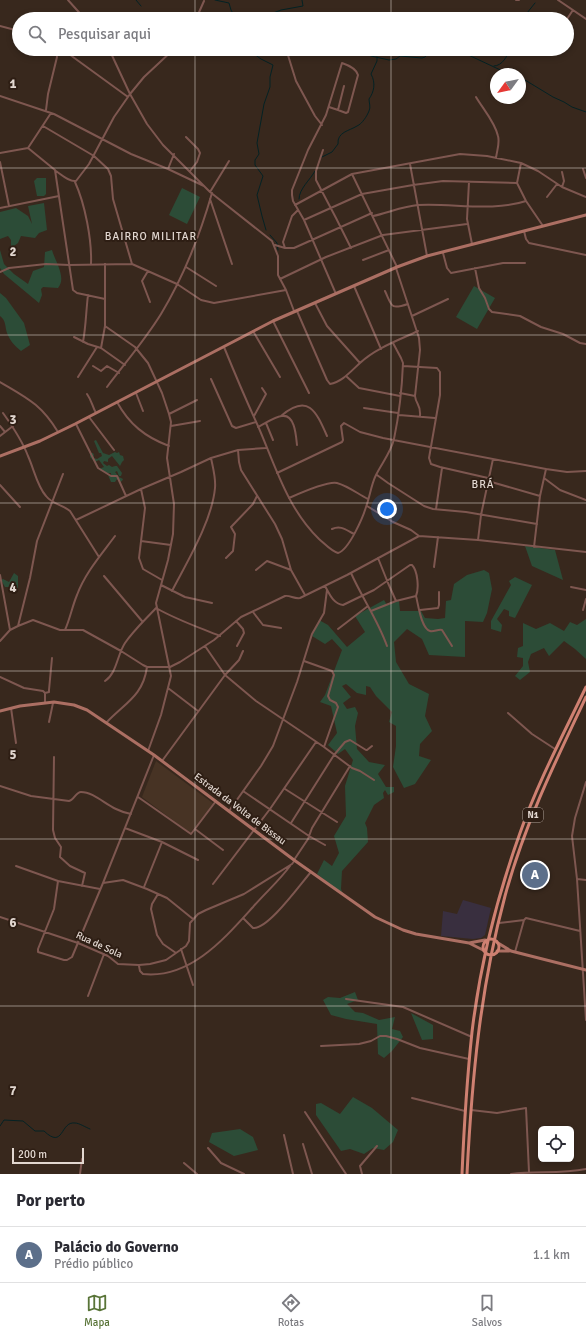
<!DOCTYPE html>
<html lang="pt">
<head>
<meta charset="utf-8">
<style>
  :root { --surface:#fff; --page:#f7f7f7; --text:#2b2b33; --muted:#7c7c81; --line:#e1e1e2; --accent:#597438 }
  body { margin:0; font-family:Signika,sans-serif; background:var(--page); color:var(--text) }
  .controls { position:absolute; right:12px; bottom:12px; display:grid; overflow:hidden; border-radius:6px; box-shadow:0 2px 6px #0003 }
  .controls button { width:36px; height:36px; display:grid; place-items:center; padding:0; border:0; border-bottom:1px solid var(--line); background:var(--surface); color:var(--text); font:20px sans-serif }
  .compass { position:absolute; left:490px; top:68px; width:36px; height:36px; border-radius:50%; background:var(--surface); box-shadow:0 2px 6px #0003; rotate:237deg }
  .scale { position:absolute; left:12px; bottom:10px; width:72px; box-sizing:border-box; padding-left:4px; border:2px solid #e2d7d0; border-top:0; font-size:11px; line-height:14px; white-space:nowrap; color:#e2d7d0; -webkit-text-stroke:3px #2e1e14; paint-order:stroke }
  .you { position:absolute; left:387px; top:509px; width:14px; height:14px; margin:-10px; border:3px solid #fff; border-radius:50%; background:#1a73e8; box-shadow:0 0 0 6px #1a73e833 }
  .badge { display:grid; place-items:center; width:26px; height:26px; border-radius:50%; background:var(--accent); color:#fff; font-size:13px; font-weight:700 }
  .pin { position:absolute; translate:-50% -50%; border:2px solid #fff; box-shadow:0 1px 4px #0006 }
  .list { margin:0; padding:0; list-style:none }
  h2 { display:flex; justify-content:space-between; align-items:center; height:52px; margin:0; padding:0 16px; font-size:17px }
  h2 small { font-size:13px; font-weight:400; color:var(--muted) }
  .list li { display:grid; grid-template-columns:26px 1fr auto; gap:12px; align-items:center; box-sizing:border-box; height:56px; padding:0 16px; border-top:1px solid var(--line) }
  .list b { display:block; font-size:15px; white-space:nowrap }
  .list p { margin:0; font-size:13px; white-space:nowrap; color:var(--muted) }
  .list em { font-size:13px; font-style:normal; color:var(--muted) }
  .icon { flex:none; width:22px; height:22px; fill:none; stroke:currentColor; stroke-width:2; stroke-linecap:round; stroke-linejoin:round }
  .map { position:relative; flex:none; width:586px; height:1174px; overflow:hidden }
  .search { position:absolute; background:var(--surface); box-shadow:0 2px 6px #0003; left:12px; right:12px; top:12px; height:44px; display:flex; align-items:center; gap:10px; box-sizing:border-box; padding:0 14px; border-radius:22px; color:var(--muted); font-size:15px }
  .sheet { height:108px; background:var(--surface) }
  nav { display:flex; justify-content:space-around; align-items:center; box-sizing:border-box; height:56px; border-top:1px solid var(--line); background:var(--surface); font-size:11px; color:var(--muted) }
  nav a { display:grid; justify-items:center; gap:2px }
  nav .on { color:var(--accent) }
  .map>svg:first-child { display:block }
  .commercial { fill:#392f3f }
  .built { fill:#473324 }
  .green { fill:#2c4c37 }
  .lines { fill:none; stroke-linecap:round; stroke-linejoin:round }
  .stream { stroke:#042224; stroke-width:1 }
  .street { stroke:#7e5750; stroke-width:2 }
  .secondary { stroke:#ac6f63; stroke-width:3 }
  .primary { stroke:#cf8071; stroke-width:3 }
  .grid { fill:none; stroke:#e2d7d0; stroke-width:1; stroke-opacity:0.55 }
  .labels { text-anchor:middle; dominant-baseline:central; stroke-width:4; stroke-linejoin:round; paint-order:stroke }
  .shield { fill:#2e1e14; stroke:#aca098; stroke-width:1 }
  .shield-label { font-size:9px; font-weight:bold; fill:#e2d7d0 }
  .street-label { font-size:10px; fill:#e2d7d0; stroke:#2e1e14 }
  .neighbourhood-label { font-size:11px; letter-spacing:1px; fill:#e2d7d0; stroke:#2e1e14 }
  .grid-label { font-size:13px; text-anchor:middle; font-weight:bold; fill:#e2d7d0; stroke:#2e1e14; stroke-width:4; stroke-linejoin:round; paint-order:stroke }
</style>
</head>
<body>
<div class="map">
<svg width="586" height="1174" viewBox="0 0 586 1174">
  <rect width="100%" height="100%" fill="#38281d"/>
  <path class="commercial" d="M463 900 491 908 485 935 481 938 473 939 441 936 443 911 457 914Z"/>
  <path class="built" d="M156 761 214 804 190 833 142 797Z"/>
  <path class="green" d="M37 178H46V194L44 196H37L34 181Z
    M182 188 200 197 187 224 169 215Z
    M44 203 47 230 39 233 35 238 21 236 18 243 11 248V240L8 236 0 239V212L16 208 28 216 32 224 28 206Z
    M0 250 4 264 14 274 28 284 33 271 44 267 45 252 52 250C55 261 67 278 58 288L43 287 41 289 42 295 39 303 4 274 0 268Z
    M474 286 495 298 477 329 456 317Z
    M0 293 6 298 24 323 30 345 21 351C15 346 10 341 7 333 5 327 6 320 0 316Z
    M96 440 103 453 109 455 115 452 117 453 119 452 120 455 123 456 124 460 122 462 120 466 112 456 108 459V462L104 461 103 463 107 466 109 465 112 467 115 466H117L122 473 121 476H119L117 471 115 472 119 477 123 479 122 481 120 482 117 479 115 482H111L108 475 111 476V473H107L99 470V469L104 467 99 460 95 462 90 457V453H93L94 455 93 458 97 459 102 456 101 453H99L94 441Z
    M525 546 555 550 563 580 532 566Z
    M484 570 489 573 492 589 487 613 483 622 465 621V657L429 655 422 639 407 629 394 642 396 662 409 684 429 694 425 716 432 731 420 744 419 756 431 760 415 784 404 788 393 767 396 746V726L389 722 392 712 376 696 370 687 366 686V695L357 693 346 684 342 686 351 697 343 703 347 709 355 707 358 713 355 726 357 749 369 762 385 765 378 774 386 787H394V792L388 795 385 790 383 793 384 798 374 805 365 823 367 828 368 842 342 871 341 889 343 894 317 874 324 860 332 866 339 853 334 836 346 816 345 786 353 760 345 749 338 754 328 745 337 733 331 706 320 702 325 695 342 650 332 639 325 644 312 636 319 620 328 625 347 647 365 632 355 616 384 600 387 605 399 601 400 611H421L425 618 438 619 445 618 446 601 451 600 454 584 467 575Z
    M14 573 18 576V588L12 590 9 587H5L1 580 3 579 9 582Z
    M515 577 532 585 515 618 509 616V611L504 609 497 619 502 625 501 632 491 629V621L511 585 509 581Z
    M586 619V659L575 649 564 641 549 656 544 648 531 654 528 662 530 672 520 680 515 676 523 666V658L517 657 518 648 523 646V623L536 629 550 623 564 631 570 622 577 625Z
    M355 992 358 1000 347 1004 355 1012 363 1013 379 1020 395 1017 392 1029 400 1031 403 1037 392 1051 384 1058 378 1054 377 1024 346 1019 331 1015 323 1000 328 997 340 998Z
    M411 1013 433 1025V1039L422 1040Z
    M353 1097 372 1108 398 1130 393 1142 384 1150 373 1148 364 1154 350 1149 341 1151 316 1115V1104L321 1103 340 1114Z
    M240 1129 253 1137 258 1150 234 1156 209 1142 212 1133Z"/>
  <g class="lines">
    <path class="stream" d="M136 0 141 6
      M215 0 229 3 231 10 235 17 249 18 256 16H265L281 10 303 6 302 0
      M279 12 292 19
      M520 19 527 13 535 3
      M247 49 261 59 273 65 270 77V87L264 104 257 143 259 154 255 160V165L263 176 257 195 262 216 266 230
      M357 49 371 56 389 60 396 59 400 56 422 58 425 57 433 49
      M458 49 462 52 509 74
      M494 66C502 66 508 56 509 49
      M520 77 553 97 564 102 572 107 586 112
      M322 157 332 152 338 144C337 132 349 131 357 126 362 124 367 116 369 111 371 107 369 103 369 99 374 92 376 83 371 74L377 61V57
      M299 199C299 189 310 180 315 171
      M270 235 277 243 278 250
      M0 1126 4 1120 23 1121 35 1131H44C64 1150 60 1121 75 1123 79 1123 85 1127 90 1129"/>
    <path class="street" d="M68 0 85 19
      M516 0H519
      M558 0 586 19
      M196 19 204 1
      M556 19H557
      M567 19 573 10
      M0 26 19 31
      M62 49 128 97
      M174 49 144 77 130 94 147 124 163 145 210 192 272 241 278 256V275L286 290 294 311
      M287 52 296 81 315 116 322 125
      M0 96 54 114 131 154 168 169 204 186
      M476 97C483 109 495 122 498 136 500 143 497 150 496 158
      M329 107 338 110 344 86
      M46 110 48 94 57 57 56 49
      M43 126 94 156 108 169 111 176 113 199 132 264
      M186 137 198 149 200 153 197 162 190 171
      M28 148 55 170 73 290 77 293 105 299
      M323 150 316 171V180L336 218 351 248
      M0 153 28 148 51 113
      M0 162 9 206
      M521 163 517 183 526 201 543 226
      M410 164 427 256
      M168 169 174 154
      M583 169 586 178
      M56 171C62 175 69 182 76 181L89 164 114 117 130 94 109 49
      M562 172 564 181 562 187
      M352 174 397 267
      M75 182C85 204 92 240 91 264
      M469 182 467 219 472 244
      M210 192 229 161
      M547 197 557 184
      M210 199 232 264
      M295 205 352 174 460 154 487 156 521 163 538 171 562 187 586 197
      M0 208 59 196
      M373 216C387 213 404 206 418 205 453 203 493 212 526 201
      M304 220 362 194 413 185 443 181 517 183
      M524 231 526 239 529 243 586 255
      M275 245 285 248H294L372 213
      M285 248 283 242 292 216 298 210
      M443 253 447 268 451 273 503 263H525
      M363 260 389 250
      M186 267 216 286
      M396 268 419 338 420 350 415 396C416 405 421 404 420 416
      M475 268 479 288 485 298 489 309 492 312 520 316 541 327 563 334 580 343 586 344
      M148 271 142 281 150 302
      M0 272 9 268 46 264 69 265 132 264 177 284 201 300 214 303 286 290
      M280 279 326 257 383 235 467 224
      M354 286 381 349
      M385 291C392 306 390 310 408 304
      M336 294 304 220 293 201 292 195V190L308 150 326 115 342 63C348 65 356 68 358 75L348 112 346 113 338 110
      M315 303 327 326 360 363
      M297 311 327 380 330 384C342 382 351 371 360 363 376 348 399 340 418 331
      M412 316 448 299
      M273 321 309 393
      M105 326 135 347 148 363 162 393 169 414 171 422 167 458 174 504 173 534 168 560 156 603 171 676 161 715 148 751
      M253 331 280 377
      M74 337 88 344 101 348 125 365
      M83 342C86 326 86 311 88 295
      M224 347C235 374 246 400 258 426 275 465 287 508 319 539 325 544 331 551 338 553 349 550 363 517 366 507 370 496 371 485 376 475 382 463 391 452 394 439 399 415 402 389 403 363L401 358 393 343
      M101 348 105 326V264
      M93 366 101 371 107 366 119 373
      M403 366 437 368 440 372V395L429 458 431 464 440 467 488 478
      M346 376 359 388 400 396
      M78 377 97 347
      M211 379 232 426 236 428 256 422
      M0 382C27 398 41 404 58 432
      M107 387C125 363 145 340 161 314 184 276 200 235 212 193
      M136 393 143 411
      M400 393 415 396
      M87 394C92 401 92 406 96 413
      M117 402C129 424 145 437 169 446
      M364 408 398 413
      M3 413C13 427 22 440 28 456 34 469 37 486 46 496 52 504 63 505 70 511L99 557
      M169 414 197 400
      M399 415 435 418
      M254 416 266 394 262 388
      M281 416C308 393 316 411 327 436
      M89 417 114 450
      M266 423 273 440
      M76 424 98 468 111 476H117L126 496
      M0 426 5 432
      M171 426 200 421
      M258 427C264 424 276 416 282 416 295 414 296 436 297 445
      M0 436 13 426
      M238 450 239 462 241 470 275 524 282 539 291 570 305 595
      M277 473 342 442 343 440 341 426 344 423 360 432 383 438 546 469
      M377 475 388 483 424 506 433 509 466 512 537 524
      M544 478 560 490 586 500
      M488 481 540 496
      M0 485 20 507
      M141 489 145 508 139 558 143 569 162 580
      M289 498C298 494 328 481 337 483 348 486 358 494 368 499
      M367 506 393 522 411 530 419 536
      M436 509 442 468
      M76 520 141 489 181 472 211 458 238 450 266 448
      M332 529C341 525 346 530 354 534
      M478 540 481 515 493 459
      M141 541 171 545
      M534 547 540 496 546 469 567 472 586 471
      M226 558 233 551 235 534 231 527 253 504 257 496
      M434 567 438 537
      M256 570 267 561 291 570
      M351 573C362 598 378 620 387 646
      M0 575 10 630 0 641
      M104 576 142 621
      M161 585 185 597 212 603
      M325 586C329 593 333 604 343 605L374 590 410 565H412C418 571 419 589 416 596 418 603 421 629 430 631 434 632 438 629 442 630L452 646
      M571 587 586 590
      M172 591C187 562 212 521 215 488 216 478 213 468 211 458
      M396 601 416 596
      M420 610 438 608 439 605V592
      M583 610 586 599
      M371 611 396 601 388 583 378 558
      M253 612 263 625 281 628
      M236 621 243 629 244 633 237 646
      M18 626 33 620 60 630H83L121 651 143 665 147 667H170L180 662 214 640 241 617 285 596C290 595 294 599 300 598L347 575 419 536 478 540 586 552
      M338 629 368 606
      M10 630 18 626 30 578 37 541 63 474
      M65 630C70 619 72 607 77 595 85 573 101 555 115 536
      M205 646 225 675 256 701 324 747 352 768 360 771 374 780
      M304 661 332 671 334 675 328 696 330 700 336 703 338 707 324 747
      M0 677 24 688 43 691 45 693V702
      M105 681C117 673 117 655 125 643 134 630 145 620 156 608 177 620 198 627 220 636
      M168 688 198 711
      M45 693 49 692V690L52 658
      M11 708 16 743
      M508 713 532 734 555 749
      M49 722 53 703
      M107 722C125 703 143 696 147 667
      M54 757 53 830 55 838 61 847 60 857 70 866 85 873 82 886
      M162 761 225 675 239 660 243 651
      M586 782 575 818 572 836 577 879 586 1020
      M0 786 31 796 69 801C74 800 76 792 81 792 93 792 105 804 116 809 120 811 126 813 131 814
      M285 789 337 822
      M243 791 309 836 325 845
      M138 797 191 834 216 801
      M229 811 261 766 273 746 297 682 312 634 324 613 327 590
      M291 823 334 755 345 742 350 740 366 750H367L372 746
      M125 828 162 842 198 860
      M195 829 223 850
      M294 860 308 839 312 828 350 766
      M16 866 58 881
      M577 879 586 880
      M103 883 123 880 147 889 167 898 193 919
      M213 884 270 809 316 742
      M144 887 162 842
      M100 889 58 881 54 909 38 949V952L64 960H67L72 957 103 883 154 755
      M158 894 152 904 151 909 157 935 163 944 176 953
      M0 917 78 943 108 956 118 964 139 965 150 964 166 960 186 946 189 941 190 923 198 914 206 910 244 894 292 864 295 860
      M243 918 253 928C268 930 301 883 311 872
      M499 923 524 920
      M181 949 193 985
      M515 952 524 920 526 918 580 931
      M139 966 140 971 143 974C190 979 224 939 253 907 265 893 279 881 290 866
      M88 996 104 954
      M346 999 403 1007 472 1037
      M321 1046 359 1044 371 1041 380 1036H386L397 1039 420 1048 469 1059
      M412 1098 465 1111
      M471 1110 497 1113 526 1108 529 1172
      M305 1112 346 1174
      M284 1135 293 1174
      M303 1144 312 1174
      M208 1148 221 1163 244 1174
      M184 1163 197 1174
      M80 1174 82 1159
      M362 1174 360 1166 377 1146
      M511 1174C536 1171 561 1174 586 1169"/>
    <path class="secondary" d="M0 456 40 441 75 424 273 321 397 267 427 256 586 215
      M0 711 20 706 54 702 74 705 87 710 154 755 294 860 375 917 403 930 416 934 469 943 485 940
      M469 943 483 950
      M498 943 511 951 586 970
      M497 951H509"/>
    <path class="primary" d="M483 947a8 8 0 1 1 16 0a8 8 0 1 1-16 0Z
      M462 1174C464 1127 467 1079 472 1032 480 965 497 897 520 833 538 782 563 735 586 687
      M467 1174C472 1078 480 989 505 896 524 826 555 762 586 697"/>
  </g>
  <path class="grid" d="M195 0V19M391 0V19M195 49V1174M391 49V1174M0 168H586M0 335H586M0 503H586M0 671H586M0 839H586M0 1006H586"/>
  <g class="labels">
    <rect class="shield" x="523" y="808" width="20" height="14" rx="3"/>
    <g class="shield-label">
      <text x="533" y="815">N1</text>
    </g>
    <g class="street-label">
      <text transform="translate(240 809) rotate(37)">Estrada da Volta de Bissau</text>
      <text transform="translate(99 945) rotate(25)">Rua de Sola</text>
    </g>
    <g class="neighbourhood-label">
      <text x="151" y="236">BAIRRO MILITAR</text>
      <text x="483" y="484">BRÁ</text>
    </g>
  </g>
  <g class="grid-label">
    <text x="13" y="88">1</text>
    <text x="13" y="256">2</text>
    <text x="13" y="424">3</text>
    <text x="13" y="592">4</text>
    <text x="13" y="759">5</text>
    <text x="13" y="927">6</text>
    <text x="13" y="1095">7</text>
  </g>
</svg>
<div class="controls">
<button><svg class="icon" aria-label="locate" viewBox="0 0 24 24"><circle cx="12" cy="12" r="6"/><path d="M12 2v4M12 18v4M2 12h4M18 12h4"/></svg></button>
</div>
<svg class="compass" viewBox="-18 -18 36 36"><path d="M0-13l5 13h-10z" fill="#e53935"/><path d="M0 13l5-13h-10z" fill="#7c7c81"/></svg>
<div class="scale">200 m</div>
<div class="you"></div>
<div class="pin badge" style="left:535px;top:875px;background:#5c6f8a">A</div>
<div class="search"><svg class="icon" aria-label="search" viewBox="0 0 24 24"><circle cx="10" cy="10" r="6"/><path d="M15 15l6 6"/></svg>Pesquisar aqui</div>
</div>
<section class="sheet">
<h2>Por perto<small></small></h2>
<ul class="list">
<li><span class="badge" style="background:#5c6f8a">A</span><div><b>Palácio do Governo</b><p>Prédio público</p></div><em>1.1 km</em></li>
</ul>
</section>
<nav>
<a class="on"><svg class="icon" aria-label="map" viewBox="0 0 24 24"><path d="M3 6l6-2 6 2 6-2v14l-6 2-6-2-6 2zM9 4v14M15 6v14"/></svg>Mapa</a>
<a><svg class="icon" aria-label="directions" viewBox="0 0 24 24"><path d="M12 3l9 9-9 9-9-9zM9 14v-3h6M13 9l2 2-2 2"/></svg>Rotas</a>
<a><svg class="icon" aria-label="saved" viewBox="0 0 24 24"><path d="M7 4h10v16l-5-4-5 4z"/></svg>Salvos</a>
</nav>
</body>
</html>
